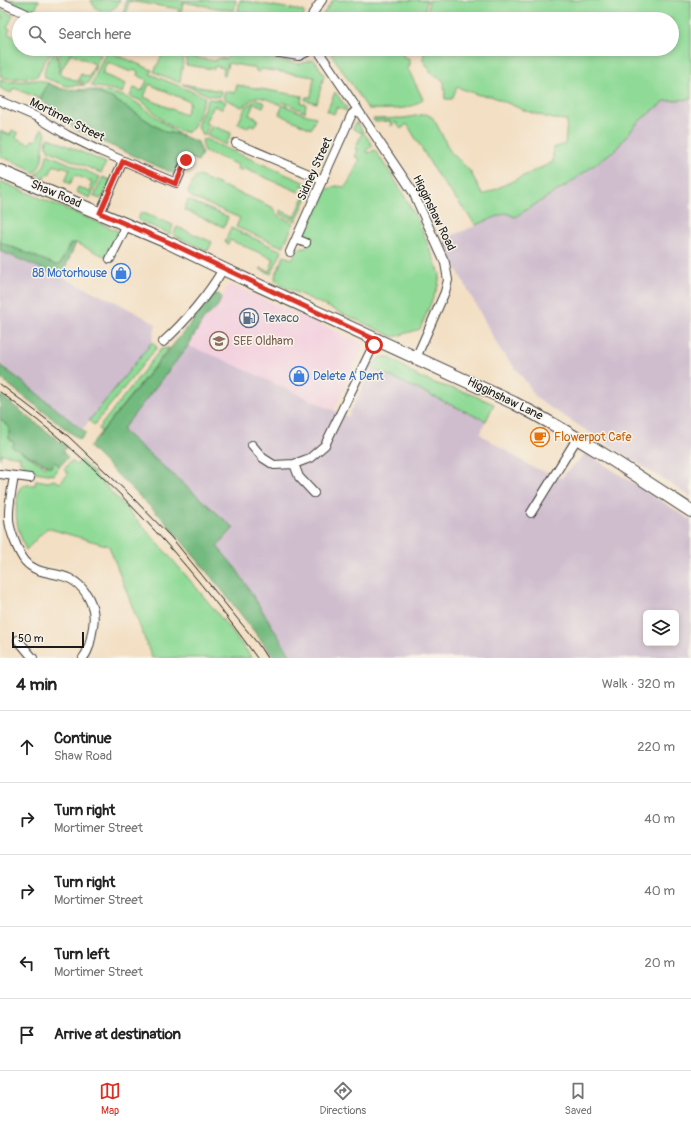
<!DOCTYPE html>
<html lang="en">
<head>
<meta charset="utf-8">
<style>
  :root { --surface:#fff; --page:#f2f2f2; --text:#222; --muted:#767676; --line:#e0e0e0; --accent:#d93025 }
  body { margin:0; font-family:Pangolin,sans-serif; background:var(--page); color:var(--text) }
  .controls { position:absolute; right:12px; bottom:12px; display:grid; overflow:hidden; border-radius:6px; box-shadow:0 2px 6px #0003 }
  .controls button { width:36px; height:36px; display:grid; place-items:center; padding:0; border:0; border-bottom:1px solid var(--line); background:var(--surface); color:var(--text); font:20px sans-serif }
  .scale { position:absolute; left:12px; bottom:10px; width:72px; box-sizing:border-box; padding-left:4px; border:2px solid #1c1c1c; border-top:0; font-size:11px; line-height:14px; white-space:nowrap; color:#1c1c1c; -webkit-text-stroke:3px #f7f3e8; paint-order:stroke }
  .stop { position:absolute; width:12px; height:12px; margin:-9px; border:3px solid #d93025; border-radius:50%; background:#fff }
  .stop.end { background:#d93025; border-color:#fff; box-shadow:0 1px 4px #0008 }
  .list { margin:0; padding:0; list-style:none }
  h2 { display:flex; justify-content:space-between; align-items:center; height:52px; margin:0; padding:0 16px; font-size:17px }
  h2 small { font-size:13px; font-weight:400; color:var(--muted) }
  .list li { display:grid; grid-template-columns:26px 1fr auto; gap:12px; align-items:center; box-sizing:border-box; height:72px; padding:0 16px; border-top:1px solid var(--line) }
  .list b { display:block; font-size:15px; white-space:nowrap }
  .list p { margin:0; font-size:13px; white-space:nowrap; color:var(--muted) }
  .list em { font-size:13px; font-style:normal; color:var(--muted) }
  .icon { flex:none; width:22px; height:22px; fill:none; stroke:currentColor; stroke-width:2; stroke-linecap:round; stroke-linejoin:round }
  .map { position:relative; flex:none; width:691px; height:658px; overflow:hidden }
  .search { position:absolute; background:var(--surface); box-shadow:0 2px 6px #0003; left:12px; right:12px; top:12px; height:44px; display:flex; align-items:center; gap:10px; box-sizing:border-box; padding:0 14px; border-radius:22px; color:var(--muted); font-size:15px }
  .sheet { height:412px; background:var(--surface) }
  nav { display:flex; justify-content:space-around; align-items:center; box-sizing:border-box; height:56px; border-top:1px solid var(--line); background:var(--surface); font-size:11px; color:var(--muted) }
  nav a { display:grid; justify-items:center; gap:2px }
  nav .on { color:var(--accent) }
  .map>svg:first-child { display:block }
  .built { fill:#f3cfde }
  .industrial { fill:#cfbdce; fill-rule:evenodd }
  .green { fill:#8fda96; stroke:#567b59; fill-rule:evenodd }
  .forest { fill:#73ba7f; stroke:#486b4e }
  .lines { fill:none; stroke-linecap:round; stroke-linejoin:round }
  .minor-casing { stroke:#3c3935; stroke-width:10 }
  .secondary-casing { stroke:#3c3935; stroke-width:14 }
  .minor { stroke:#fff; stroke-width:8 }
  .secondary { stroke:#fff; stroke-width:12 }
  .tram { stroke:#1c1c1c; stroke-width:1 }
  .route { stroke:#d93025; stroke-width:5 }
  .labels { text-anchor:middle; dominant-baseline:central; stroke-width:3; stroke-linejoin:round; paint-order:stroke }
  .street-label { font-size:12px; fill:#1c1c1c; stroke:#f7f3e8 }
  .shop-label { font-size:12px; fill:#366cbe; stroke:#f7f3e8; text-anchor:end }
  .service-label { font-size:12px; fill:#4e5e75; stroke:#f7f3e8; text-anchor:start }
  .education-label { font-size:12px; fill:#785e54; stroke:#f7f3e8; text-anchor:start }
  .food-label { font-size:12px; fill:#c56008; stroke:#f7f3e8; text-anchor:start }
</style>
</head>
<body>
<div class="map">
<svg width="691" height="658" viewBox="0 0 691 658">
  <rect width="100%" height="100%" fill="#f7f3e8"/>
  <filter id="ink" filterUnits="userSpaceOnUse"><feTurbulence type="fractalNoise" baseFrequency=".025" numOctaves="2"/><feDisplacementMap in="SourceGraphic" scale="8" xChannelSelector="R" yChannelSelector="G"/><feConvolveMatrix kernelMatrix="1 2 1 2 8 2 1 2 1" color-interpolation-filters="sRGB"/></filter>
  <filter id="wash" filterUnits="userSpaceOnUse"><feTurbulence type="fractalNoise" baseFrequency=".012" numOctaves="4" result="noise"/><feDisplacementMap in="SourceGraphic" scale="16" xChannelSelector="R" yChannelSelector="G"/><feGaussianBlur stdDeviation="0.9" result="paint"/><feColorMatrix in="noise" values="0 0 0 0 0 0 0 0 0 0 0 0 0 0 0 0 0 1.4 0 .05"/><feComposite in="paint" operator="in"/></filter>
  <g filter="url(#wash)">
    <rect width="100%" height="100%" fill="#f3dfc3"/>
    <path class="built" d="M229 284 360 342 362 350 334 410 188 346 203 320 217 307Z"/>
    <path class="industrial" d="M691 99V497L537 399 527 383 499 348 454 264 444 239 506 213 515 217 567 185 616 149 638 122 665 101Z
      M0 251 61 277 120 304 156 324 152 342 82 430 0 364Z
      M188 346 215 356 348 417 372 368 486 421 480 434 530 466 561 478 586 453 691 520V658H292L237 570 217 546 234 528 122 430ZM646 613H676V643H646Z"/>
    <path class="green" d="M8 0H39L35 10 33 11Z
      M91 0H120C115 14 96 16 91 0Z
      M126 0H236L234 11 183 2 181 13H178L179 9 129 1 126 14 138 16 137 19 123 18Z
      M240 0 303 11 304 13 303 19H281L238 11Z
      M333 0H427L423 19H320Z
      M429 0H691V99L665 101 638 122 616 149 567 185 515 217 506 213 476 225 438 176 407 124 401 129 396 122 391 126 390 121 375 122 373 119 404 118 426 114 432 117 436 123 450 151 470 171 483 195 553 162V148L565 144 567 120 553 119 526 111 491 96 479 95 457 87 452 99H445L444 81 433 75 423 60 424 49H672V19H427Z
      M0 9 13 15 7 28 10 29 8 34 19 39V49H39L46 52 47 49H54L44 62 38 75 35 77 9 79 0 76V21L3 17 0 16Z
      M60 49H84L91 52 92 50 101 54 88 84 78 80 81 74 89 77 95 64 71 53 60 72Z
      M103 49 152 70 150 74 205 97 193 128C181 143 154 111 144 103 140 100 134 98 130 96L134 88 142 91 147 80 137 75 138 72 133 70 131 72 107 62 102 74 126 84 122 93 114 90 91 86 106 52ZM149 84 190 102 185 115 144 97Z
      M328 49H404L403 57 409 58V66L407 67 423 99C410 112 385 109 368 109Z
      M57 50 59 73 85 85 67 86 45 78C42 67 50 58 57 50Z
      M229 51 300 64 313 60 316 62 324 75 317 103 305 100 306 97H311L314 77 261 69 260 72 256 71V68L228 63 225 76H223L224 68 215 66 214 69 186 65 187 56 215 61 219 58 226 59 228 57Z
      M166 52 184 56 180 81 178 82 154 72 163 53Z
      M0 80 10 82 38 80 48 83 40 99 14 88 11 93 0 88Z
      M182 84 221 91 220 97 208 95Z
      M237 85 302 96 301 103 306 104 305 112 283 102 281 105C273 101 264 97 255 97L242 107 223 98 225 91 235 93Z
      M89 90C106 91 125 94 140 105 154 114 166 126 180 135L165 132 112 98Z
      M335 92 347 108 346 111 337 107 334 114 327 111Z
      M208 99 221 100 226 102 222 109 214 106 205 122 209 125 205 135H203L197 126Z
      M256 99 265 103 263 107 254 103 249 115 258 119 255 126 250 124 248 128 238 124 245 108Z
      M283 105 307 115 316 117 311 129 279 114Z
      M356 122 373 146 366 150 368 153 375 150 400 188 419 223 440 274 438 286 420 329 394 337 280 285 276 281 275 276 284 256 292 259 298 249 302 248H306L311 239 305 234 326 190 336 186 346 187 360 159 355 157 358 150 355 149 362 133 353 129Z
      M213 126 231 133 226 145 207 136 211 127Z
      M42 128 46 134C40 150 47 160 34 173L26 167 0 156V131L10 135 12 130 18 133 16 138 30 144 32 140 36 141Z
      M48 138 52 139 106 163 101 173 48 150 46 143Z
      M205 139 310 185 311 188 296 221 280 214V210L295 217 308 188 302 185 299 192 243 168 241 171 237 169 238 165 204 151 202 140Z
      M47 154 100 177 90 198 76 192 78 187 90 192 92 188 90 187 92 182 75 175 70 184 65 181 70 169 62 166 61 168 54 165 49 175 47 174 44 178 36 174C44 168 46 163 47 154Z
      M199 176 272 207 278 216 294 223 283 247 236 227 240 218 191 197 188 192 195 177Z
      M103 177 111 181 104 196 100 199 94 196Z
      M0 181 118 231 106 257 76 243 70 244 60 264 56 265 0 242Z
      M188 200 228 217 224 227 184 210Z
      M141 212 173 225 170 234 138 220Z
      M177 227 212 242 208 251 173 235Z
      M231 228 282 251 271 274 260 269 261 268 269 271 274 259 230 240 228 244 225 242Z
      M152 342 157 347 94 425 89 421Z
      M169 348 101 432 98 429 161 349Z
      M384 357H389L417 376 437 384 468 393 494 404 486 421 372 368 379 358Z
      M0 419 9 427V439L14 443 13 447 46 467 55 462 60 466 54 475 23 470 24 463 20 462V457L1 454 0 459Z
      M81 460C141 523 200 588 252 658H152L109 546 47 528 26 550C16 527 13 512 20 488 24 484 29 485 35 485L36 480 48 482 54 480 60 483 68 474 64 469 71 461 77 465Z"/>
    <path class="forest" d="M48 83 62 89 89 90 112 98 165 132 180 135 198 142 202 153 198 161 183 155 175 174 76 130 40 99Z
      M0 242 56 265 60 264 70 244 76 243 61 277 0 251Z
      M215 294H218L222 297 217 307 203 320 188 346 122 430 234 528 217 546 237 570 292 658H275L221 589 166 522 89 447Z
      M0 365 23 382 86 433 80 440 0 378Z
      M0 395 67 447 63 452 68 457 60 466 55 462 51 467 12 447 14 443 9 439V427L0 419Z"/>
  </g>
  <g filter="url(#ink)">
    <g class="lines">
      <g class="minor-casing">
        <path id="minor" d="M0 2 38 19
          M311 19 313 13 322 0
          M255 49 299 56 313 49
          M317 49 413 192 445 263 448 280 445 292 416 358
          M0 101 37 117 67 135 100 151 176 183 186 160
          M236 143 323 180
          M100 213 123 161
          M296 239 306 243
          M290 252 352 114 357 110
          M110 259 127 225
          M163 342C184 323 209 294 223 269
          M252 445 263 458 274 465 294 464 310 458 325 445 376 340
          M294 464 299 477 314 493
          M0 474 30 478
          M14 476C12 490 8 505 9 519 9 529 18 552 25 561 42 581 69 565 87 595 93 606 95 614 93 627 91 637 90 650 83 658
          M531 513 578 437
          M18 640 33 658"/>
      </g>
      <g class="secondary-casing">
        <path id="secondary" d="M0 171 167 242 223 269 514 403C576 435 633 473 691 511"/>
      </g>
      <use href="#minor" class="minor"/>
      <use href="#secondary" class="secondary"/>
      <path class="tram" d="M0 384 68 436 129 494 171 537 258 644 267 658
        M0 392C101 464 186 558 257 658"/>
    </g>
  </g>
  <g class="lines" filter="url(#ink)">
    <path class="route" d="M186 160 176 184 123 161 100 213 168 242 376 340 374 345"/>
  </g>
  <defs>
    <g id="shop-ring" transform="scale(1)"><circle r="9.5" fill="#f7f3e8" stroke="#3f7fe0" stroke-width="1.5"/><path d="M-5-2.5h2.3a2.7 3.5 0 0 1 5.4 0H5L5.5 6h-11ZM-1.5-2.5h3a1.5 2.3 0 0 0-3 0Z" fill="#3f7fe0"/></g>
    <g id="fuel-ring" transform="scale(1)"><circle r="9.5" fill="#f7f3e8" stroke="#5c6f8a" stroke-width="1.5"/><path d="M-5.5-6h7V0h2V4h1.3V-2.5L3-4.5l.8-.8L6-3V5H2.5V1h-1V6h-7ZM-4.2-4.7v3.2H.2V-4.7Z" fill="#5c6f8a"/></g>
    <g id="school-ring" transform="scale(1)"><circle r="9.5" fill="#f7f3e8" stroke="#8d6e63" stroke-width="1.5"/><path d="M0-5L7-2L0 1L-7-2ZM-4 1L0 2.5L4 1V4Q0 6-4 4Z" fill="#8d6e63"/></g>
    <g id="cafe-ring" transform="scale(1)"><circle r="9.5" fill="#f7f3e8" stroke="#e8710a" stroke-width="1.5"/><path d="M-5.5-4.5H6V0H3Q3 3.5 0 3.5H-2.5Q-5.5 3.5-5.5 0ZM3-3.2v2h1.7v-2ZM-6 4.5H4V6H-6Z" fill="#e8710a"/></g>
  </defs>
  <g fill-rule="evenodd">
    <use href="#shop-ring" x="121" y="273"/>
    <use href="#fuel-ring" x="249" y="318"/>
    <use href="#school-ring" x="219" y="341"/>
    <use href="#shop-ring" x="299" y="376"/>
    <use href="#cafe-ring" x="540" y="437"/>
  </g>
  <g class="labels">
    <g class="street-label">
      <text transform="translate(67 120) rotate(27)">Mortimer Street</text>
      <text transform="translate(315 169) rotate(-66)">Sidney Street</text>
      <text transform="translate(56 194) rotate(23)">Shaw Road</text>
      <text transform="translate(434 213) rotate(64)">Higginshaw Road</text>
      <text transform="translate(505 399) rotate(26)">Higginshaw Lane</text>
    </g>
    <g class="shop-label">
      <text x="107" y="273">88 Motorhouse</text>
      <text x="313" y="376" text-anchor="start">Delete A Dent</text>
    </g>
    <g class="service-label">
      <text x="263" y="318">Texaco</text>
    </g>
    <g class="education-label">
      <text x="233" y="341">SEE Oldham</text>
    </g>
    <g class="food-label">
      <text x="554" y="437">Flowerpot Cafe</text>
    </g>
  </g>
</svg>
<div class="controls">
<button><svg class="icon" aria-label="layers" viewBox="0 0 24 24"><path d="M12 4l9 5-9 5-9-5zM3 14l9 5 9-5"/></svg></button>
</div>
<div class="scale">50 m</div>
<div class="stop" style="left:374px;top:345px"></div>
<div class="stop end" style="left:186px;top:160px"></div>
<div class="search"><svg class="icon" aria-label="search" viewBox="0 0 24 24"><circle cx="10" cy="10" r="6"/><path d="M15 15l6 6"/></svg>Search here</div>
</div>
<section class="sheet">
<h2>4 min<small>Walk · 320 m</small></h2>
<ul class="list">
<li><svg class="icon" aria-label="ahead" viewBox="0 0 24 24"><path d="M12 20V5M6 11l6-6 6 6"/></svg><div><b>Continue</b><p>Shaw Road</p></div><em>220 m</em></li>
<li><svg class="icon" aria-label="right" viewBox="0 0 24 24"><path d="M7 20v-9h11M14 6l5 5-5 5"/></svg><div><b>Turn right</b><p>Mortimer Street</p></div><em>40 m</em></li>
<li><svg class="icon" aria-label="right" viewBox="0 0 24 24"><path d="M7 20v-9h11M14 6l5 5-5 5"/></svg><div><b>Turn right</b><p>Mortimer Street</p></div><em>40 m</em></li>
<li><svg class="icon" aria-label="left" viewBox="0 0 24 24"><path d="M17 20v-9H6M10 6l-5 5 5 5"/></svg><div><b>Turn left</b><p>Mortimer Street</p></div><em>20 m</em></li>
<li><svg class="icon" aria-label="arrive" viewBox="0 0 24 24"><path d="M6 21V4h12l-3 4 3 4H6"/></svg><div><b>Arrive at destination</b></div></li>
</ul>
</section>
<nav>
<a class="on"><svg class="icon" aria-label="map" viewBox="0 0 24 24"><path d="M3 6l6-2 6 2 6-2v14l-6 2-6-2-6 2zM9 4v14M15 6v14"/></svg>Map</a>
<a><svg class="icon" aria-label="directions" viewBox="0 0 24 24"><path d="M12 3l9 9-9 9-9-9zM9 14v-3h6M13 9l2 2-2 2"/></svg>Directions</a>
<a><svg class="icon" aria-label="saved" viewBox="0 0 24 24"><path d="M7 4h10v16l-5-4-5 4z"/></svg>Saved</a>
</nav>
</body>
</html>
